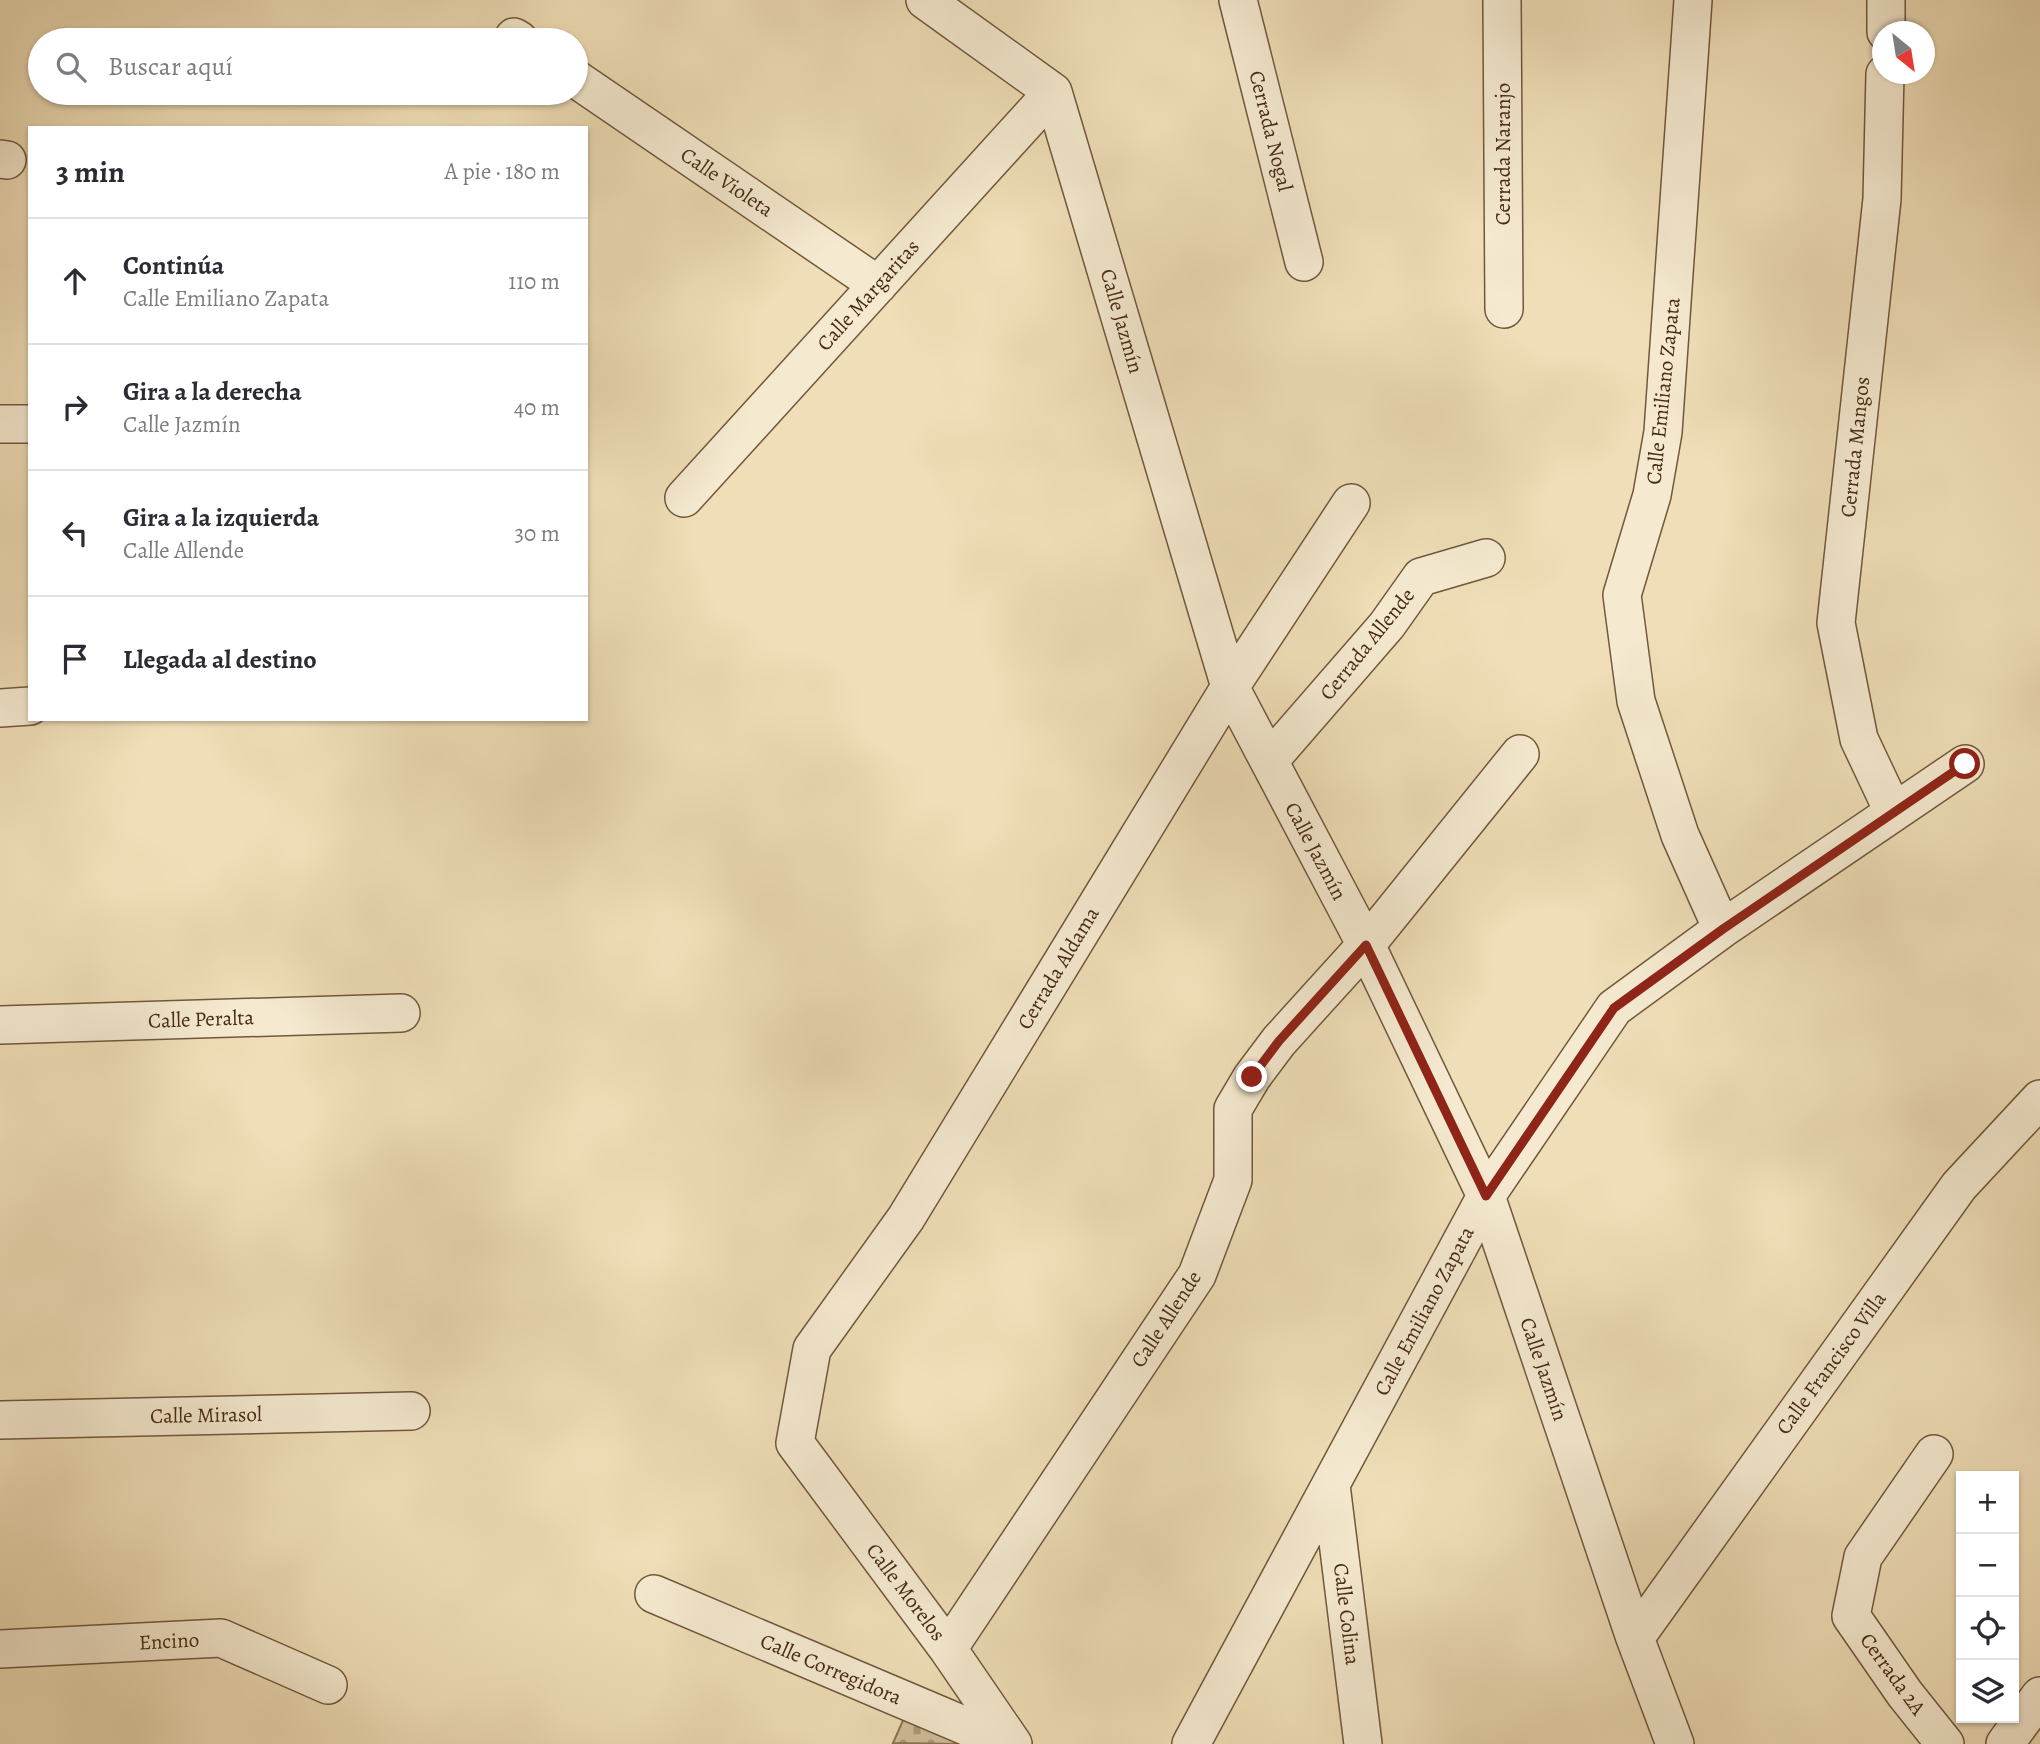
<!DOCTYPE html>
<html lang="es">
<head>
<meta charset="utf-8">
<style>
  :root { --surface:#fff; --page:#f7f7f7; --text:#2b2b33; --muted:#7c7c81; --line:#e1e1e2 }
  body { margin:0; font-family:Alegreya,serif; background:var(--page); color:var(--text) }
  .controls { position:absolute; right:21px; bottom:21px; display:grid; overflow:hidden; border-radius:0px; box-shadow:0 2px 5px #0004 }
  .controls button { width:63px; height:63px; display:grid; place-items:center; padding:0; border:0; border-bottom:2px solid var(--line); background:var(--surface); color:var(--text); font:35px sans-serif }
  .compass { position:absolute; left:1872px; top:21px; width:63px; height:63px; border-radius:50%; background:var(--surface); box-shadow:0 2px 5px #0004; rotate:150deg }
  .stop { position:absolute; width:21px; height:21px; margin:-16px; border:5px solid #8f2418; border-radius:50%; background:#fff }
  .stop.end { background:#8f2418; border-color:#fff; box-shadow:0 2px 7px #0008 }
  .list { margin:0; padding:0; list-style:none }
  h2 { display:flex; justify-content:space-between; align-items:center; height:91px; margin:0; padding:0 28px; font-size:30px }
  h2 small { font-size:23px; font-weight:400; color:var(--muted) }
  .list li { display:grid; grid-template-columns:46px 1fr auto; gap:21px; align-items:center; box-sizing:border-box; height:126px; padding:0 28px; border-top:2px solid var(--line) }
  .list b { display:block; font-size:26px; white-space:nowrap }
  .list p { margin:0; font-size:23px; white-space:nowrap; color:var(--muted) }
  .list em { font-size:23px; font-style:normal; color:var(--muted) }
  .icon { flex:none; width:38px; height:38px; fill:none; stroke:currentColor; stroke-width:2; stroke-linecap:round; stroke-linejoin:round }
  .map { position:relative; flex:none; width:2040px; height:1744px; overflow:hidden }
  .search { position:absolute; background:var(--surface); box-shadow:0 2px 5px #0004; left:28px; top:28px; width:560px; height:77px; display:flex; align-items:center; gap:18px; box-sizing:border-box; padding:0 24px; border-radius:38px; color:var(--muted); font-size:26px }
  .panel { position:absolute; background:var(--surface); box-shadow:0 2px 5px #0004; left:28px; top:126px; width:560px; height:595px; border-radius:0px }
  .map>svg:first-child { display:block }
  .cemetery { fill:url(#cemetery-stones); stroke:#8c7657; stroke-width:2 }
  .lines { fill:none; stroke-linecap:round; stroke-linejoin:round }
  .street-casing { stroke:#71583c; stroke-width:40 }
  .street { stroke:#f5ead0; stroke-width:37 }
  .route { stroke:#8f2418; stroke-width:9 }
  .labels { text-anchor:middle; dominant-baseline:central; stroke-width:5; stroke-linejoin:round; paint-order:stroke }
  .street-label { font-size:21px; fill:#472b13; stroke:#f5ead0 }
</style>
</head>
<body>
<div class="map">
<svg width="2040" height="1744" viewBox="0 0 2040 1744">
  <defs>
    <pattern id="cemetery-stones" width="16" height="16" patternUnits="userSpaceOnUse" patternTransform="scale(1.75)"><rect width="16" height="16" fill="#d2c09b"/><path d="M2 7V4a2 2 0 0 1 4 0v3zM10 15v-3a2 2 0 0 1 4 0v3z" fill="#ac9c7d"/></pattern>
  </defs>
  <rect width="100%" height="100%" fill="#efdeb7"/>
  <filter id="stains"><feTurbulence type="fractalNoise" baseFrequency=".00286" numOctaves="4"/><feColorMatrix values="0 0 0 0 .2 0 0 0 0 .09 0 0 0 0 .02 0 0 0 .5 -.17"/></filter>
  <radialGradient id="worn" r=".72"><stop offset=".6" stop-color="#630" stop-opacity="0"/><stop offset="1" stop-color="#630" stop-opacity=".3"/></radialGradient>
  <path class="cemetery" d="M908 1709 962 1744 893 1743Z"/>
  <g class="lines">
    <g class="street-casing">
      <path id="street" d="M925 0 1053 92 1230 687 1366 945 1486 1196 1635 1638 1675 1744
        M1238 0 1304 262
        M1502 0 1504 309
        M1693 0 1663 432 1652 495 1622 595 1636 701 1680 835 1722 929
        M1886 32V0
        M514 37 519 40
        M1885 74 1882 199 1836 623 1859 739 1893 811
        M576 79 878 285
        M0 159 7 160
        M0 424H30
        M684 498 1053 92
        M0 708 30 706
        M1269 761 1387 625 1421 577 1486 558
        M0 1025 401 1013
        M0 1420 411 1411
        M1934 1454 1863 1557 1851 1616 1905 1694 1945 1744
        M1331 1485 1363 1744
        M654 1594 1008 1744
        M1635 1638 1959 1186 2040 1099
        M0 1649 221 1638 328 1685
        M948 1649 1197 1275 1233 1180V1109L1252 1077 1279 1041 1366 945 1520 754
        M1013 1744 948 1649 795 1443 812 1349 906 1218 1230 687 1351 503
        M1191 1744 1486 1196 1614 1008 1722 929 1965 764
        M2005 1744 2040 1696"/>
    </g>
    <use href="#street" class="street"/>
  </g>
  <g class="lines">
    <path class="route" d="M1252 1077 1279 1041 1366 945 1486 1196 1614 1008 1723 929 1965 764"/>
  </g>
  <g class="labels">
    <g class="street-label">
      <text transform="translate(1271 131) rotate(76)">Cerrada Nogal</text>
      <text transform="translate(1503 154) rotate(-90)">Cerrada Naranjo</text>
      <text transform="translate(727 182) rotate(34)">Calle Violeta</text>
      <text transform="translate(868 295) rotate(-48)">Calle Margaritas</text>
      <text transform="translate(1122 321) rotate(74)">Calle Jazmín</text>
      <text transform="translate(1663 391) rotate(-84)">Calle Emiliano Zapata</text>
      <text transform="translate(1855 447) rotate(-84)">Cerrada Mangos</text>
      <text transform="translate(1367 644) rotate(-51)">Cerrada Allende</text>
      <text transform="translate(1316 851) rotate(62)">Calle Jazmín</text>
      <text transform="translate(1058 968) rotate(-59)">Cerrada Aldama</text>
      <text transform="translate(201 1019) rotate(-2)">Calle Peralta</text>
      <text transform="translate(1424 1311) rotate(-62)">Calle Emiliano Zapata</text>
      <text transform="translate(1166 1319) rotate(-57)">Calle Allende</text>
      <text transform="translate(1831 1363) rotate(-54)">Calle Francisco Villa</text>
      <text transform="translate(1544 1369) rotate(71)">Calle Jazmín</text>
      <text transform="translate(206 1415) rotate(-1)">Calle Mirasol</text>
      <text transform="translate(906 1592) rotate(53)">Calle Morelos</text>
      <text transform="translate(1347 1614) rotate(83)">Calle Colina</text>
      <text transform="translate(169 1641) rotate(-3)">Encino</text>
      <text transform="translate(831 1669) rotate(23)">Calle Corregidora</text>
      <text transform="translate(1893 1674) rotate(54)">Cerrada 2A</text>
    </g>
  </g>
  <rect width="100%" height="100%" filter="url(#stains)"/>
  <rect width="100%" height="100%" fill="url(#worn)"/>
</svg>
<div class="controls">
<button>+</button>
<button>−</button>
<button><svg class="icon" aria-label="locate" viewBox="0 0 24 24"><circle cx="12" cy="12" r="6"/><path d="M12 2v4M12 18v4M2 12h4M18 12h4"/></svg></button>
<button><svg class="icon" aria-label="layers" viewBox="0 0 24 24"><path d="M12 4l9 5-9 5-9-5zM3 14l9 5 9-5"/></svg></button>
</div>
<svg class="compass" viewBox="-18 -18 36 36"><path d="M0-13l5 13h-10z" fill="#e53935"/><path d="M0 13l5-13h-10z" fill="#7c7c81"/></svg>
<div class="stop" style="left:1965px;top:764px"></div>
<div class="stop end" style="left:1252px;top:1077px"></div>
<div class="search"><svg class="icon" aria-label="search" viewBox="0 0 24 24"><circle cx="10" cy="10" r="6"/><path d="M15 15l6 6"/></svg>Buscar aquí</div>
<section class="panel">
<h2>3 min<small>A pie · 180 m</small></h2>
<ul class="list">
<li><svg class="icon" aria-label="ahead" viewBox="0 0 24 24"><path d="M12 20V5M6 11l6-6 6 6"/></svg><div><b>Continúa</b><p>Calle Emiliano Zapata</p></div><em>110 m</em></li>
<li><svg class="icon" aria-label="right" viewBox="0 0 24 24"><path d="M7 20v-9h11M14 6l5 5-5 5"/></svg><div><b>Gira a la derecha</b><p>Calle Jazmín</p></div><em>40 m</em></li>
<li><svg class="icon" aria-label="left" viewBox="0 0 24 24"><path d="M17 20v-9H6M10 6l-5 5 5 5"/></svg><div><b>Gira a la izquierda</b><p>Calle Allende</p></div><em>30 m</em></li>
<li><svg class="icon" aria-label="arrive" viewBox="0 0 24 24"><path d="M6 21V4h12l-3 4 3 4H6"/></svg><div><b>Llegada al destino</b></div></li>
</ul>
</section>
</div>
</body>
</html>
